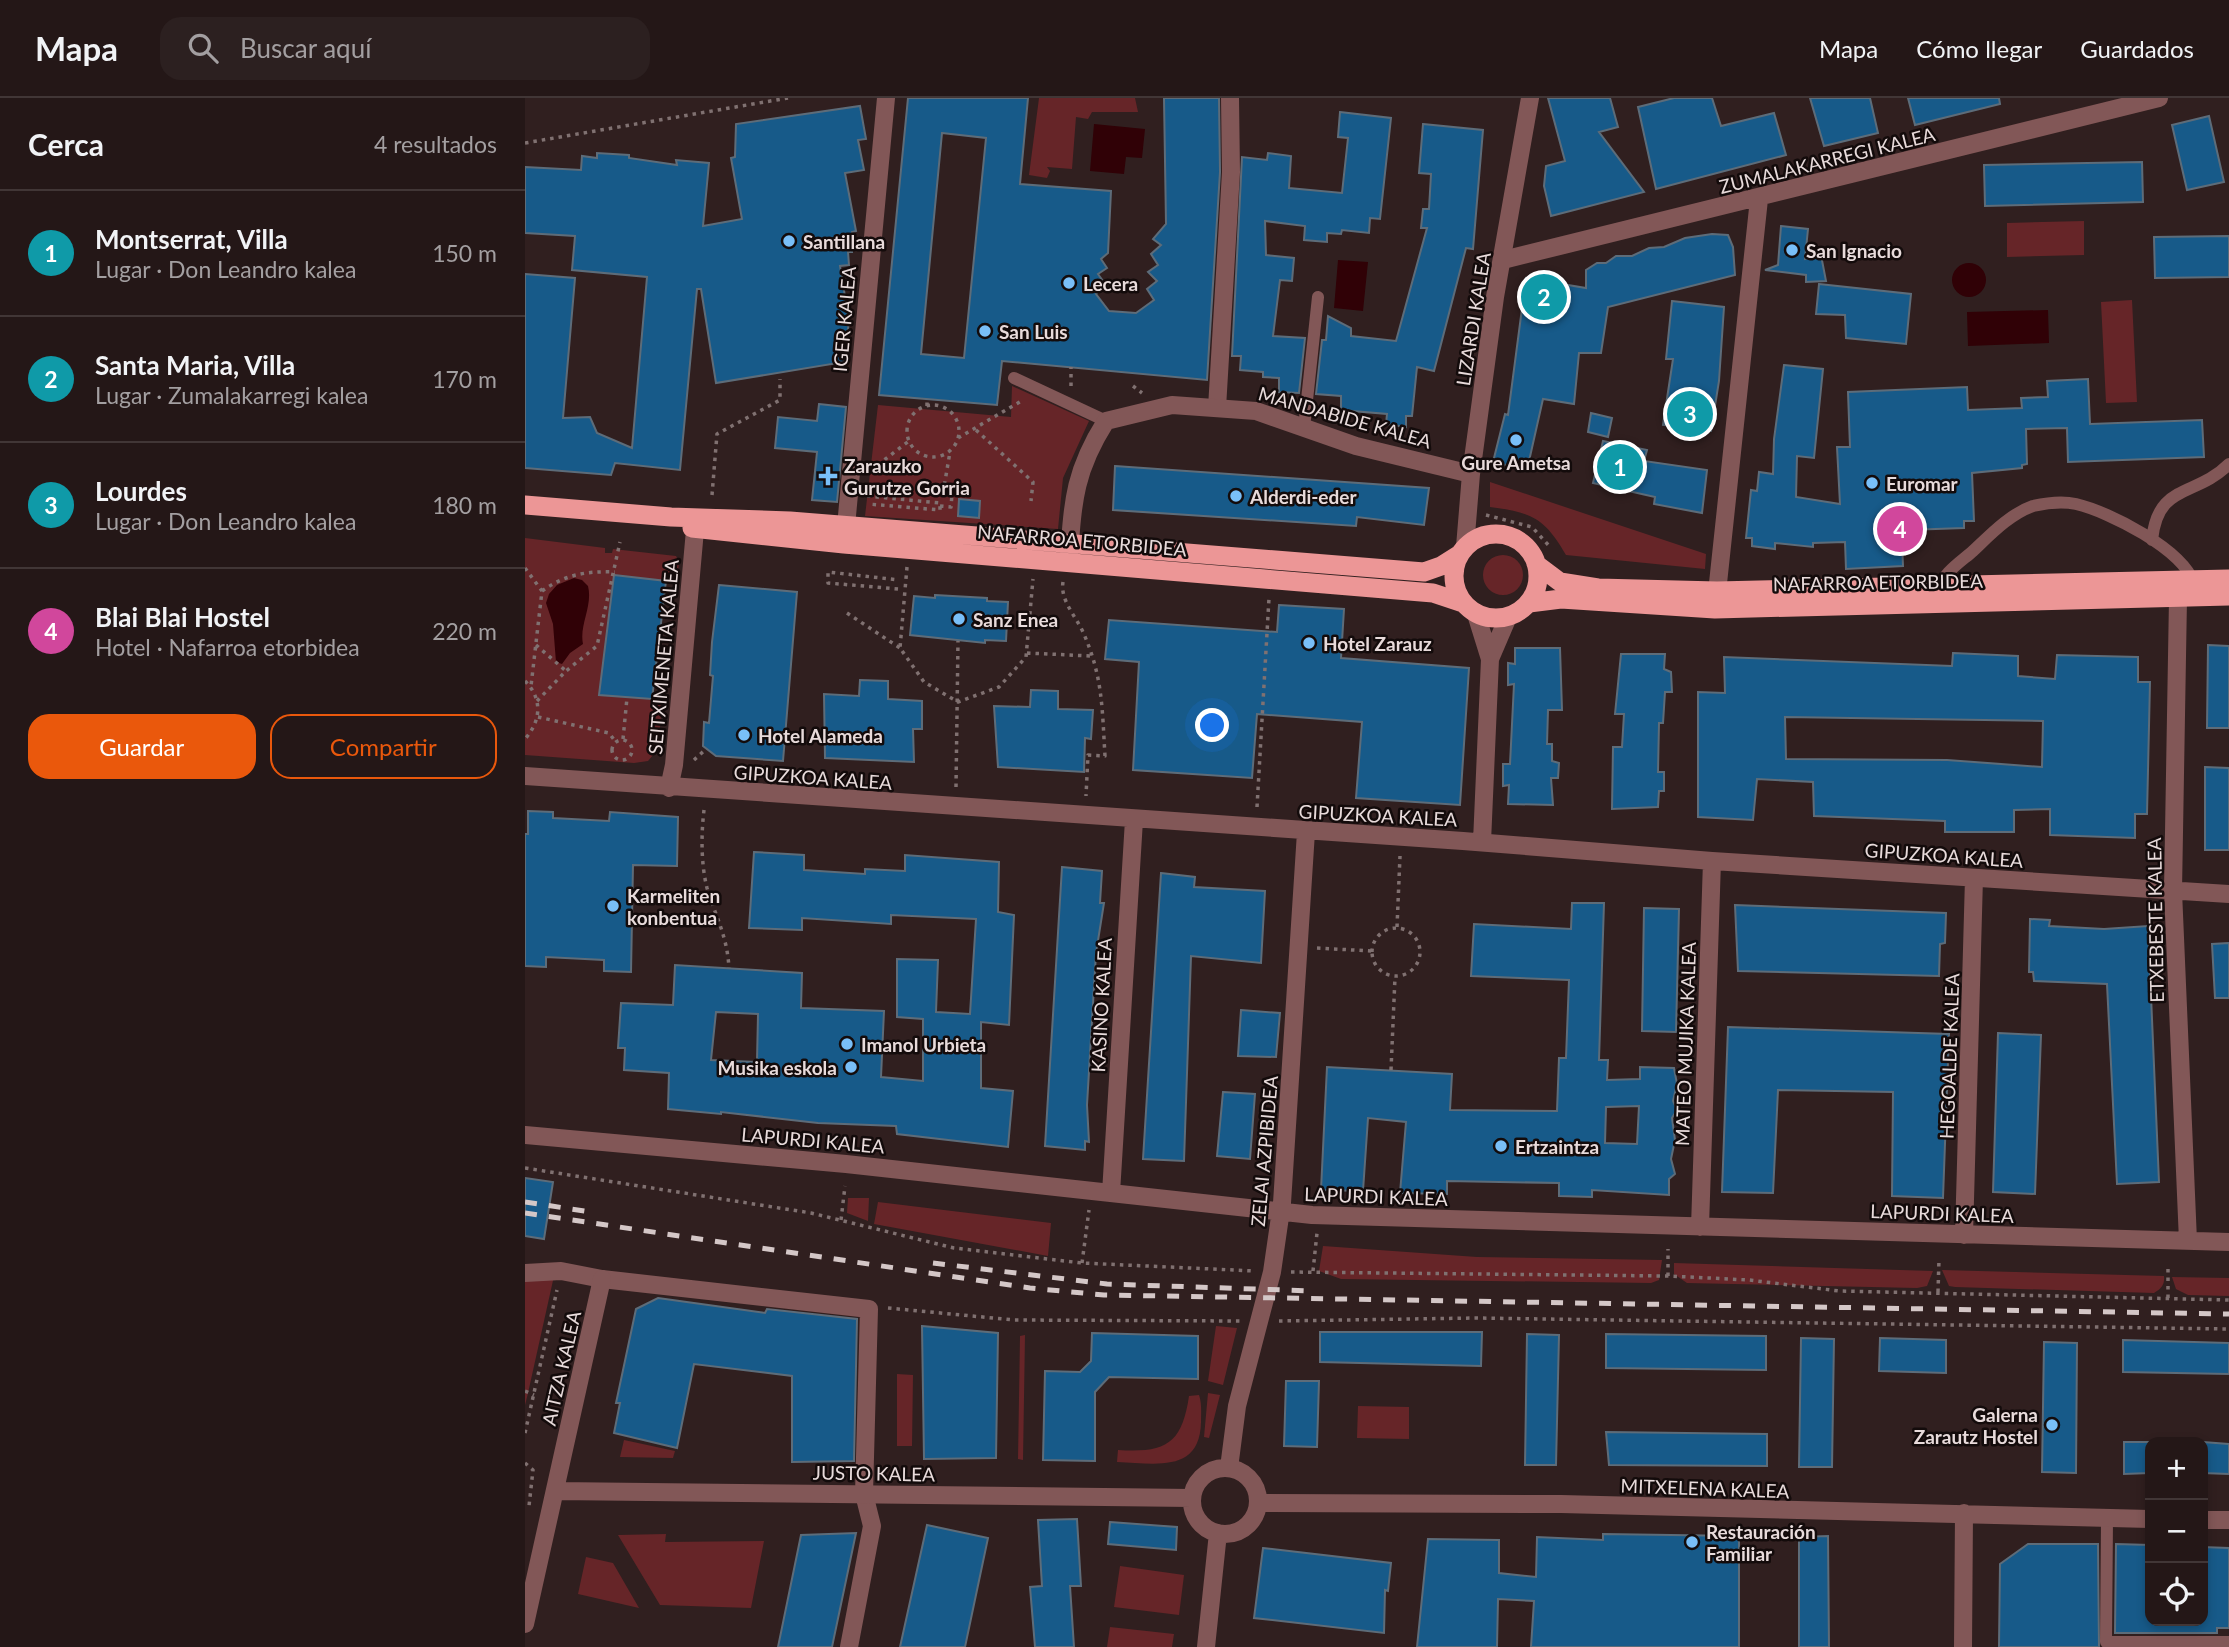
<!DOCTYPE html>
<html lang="es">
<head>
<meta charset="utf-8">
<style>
  :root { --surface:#241717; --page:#2c2020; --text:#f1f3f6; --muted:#a39fa1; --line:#413636; --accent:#ea580c }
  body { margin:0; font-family:Lato,sans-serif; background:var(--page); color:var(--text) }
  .controls { position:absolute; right:21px; bottom:21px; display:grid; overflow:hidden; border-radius:14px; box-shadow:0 4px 10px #0003 }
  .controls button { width:63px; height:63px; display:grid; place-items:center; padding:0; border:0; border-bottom:2px solid var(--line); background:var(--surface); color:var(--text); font:35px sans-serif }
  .you { position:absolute; left:688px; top:628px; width:24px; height:24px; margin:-18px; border:5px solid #fff; border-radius:50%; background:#1a73e8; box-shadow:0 0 0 10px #1a73e833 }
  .badge { display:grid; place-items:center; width:46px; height:46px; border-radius:50%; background:var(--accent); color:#fff; font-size:23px; font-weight:700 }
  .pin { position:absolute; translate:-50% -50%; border:4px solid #fff; box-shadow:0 2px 7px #0006 }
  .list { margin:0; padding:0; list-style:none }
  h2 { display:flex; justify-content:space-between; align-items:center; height:91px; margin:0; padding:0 28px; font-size:30px }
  h2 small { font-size:23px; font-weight:400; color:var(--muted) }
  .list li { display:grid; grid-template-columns:46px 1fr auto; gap:21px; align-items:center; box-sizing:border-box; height:126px; padding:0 28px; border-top:2px solid var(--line) }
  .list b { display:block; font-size:26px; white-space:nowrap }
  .list p { margin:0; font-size:23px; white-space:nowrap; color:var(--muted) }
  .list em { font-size:23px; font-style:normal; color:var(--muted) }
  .actions { display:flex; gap:14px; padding:21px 28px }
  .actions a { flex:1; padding:16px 0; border:2px solid var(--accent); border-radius:21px; text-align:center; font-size:24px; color:var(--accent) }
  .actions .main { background:var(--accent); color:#fff }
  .icon { flex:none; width:38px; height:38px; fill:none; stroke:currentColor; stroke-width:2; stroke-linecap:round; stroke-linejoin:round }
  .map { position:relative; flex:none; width:1704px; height:1549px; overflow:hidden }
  header { display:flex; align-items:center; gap:42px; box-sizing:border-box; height:98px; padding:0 35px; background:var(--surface); border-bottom:2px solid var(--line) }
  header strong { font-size:33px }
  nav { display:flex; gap:38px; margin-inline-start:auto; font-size:24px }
  .search { width:490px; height:63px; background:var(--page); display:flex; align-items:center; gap:18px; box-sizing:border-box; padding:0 24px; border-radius:21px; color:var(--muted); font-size:26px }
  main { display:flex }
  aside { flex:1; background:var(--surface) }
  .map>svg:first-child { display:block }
  .green { fill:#662528 }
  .water { fill:#300106 }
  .building { fill:#175a89; stroke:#5d6c79; stroke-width:2; fill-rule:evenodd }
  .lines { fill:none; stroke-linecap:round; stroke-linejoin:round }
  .path { stroke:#807171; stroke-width:3.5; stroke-dasharray:3.5 5; stroke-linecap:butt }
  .service { stroke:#825757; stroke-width:12 }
  .pedestrian { stroke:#825757; stroke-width:18 }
  .minor { stroke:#825757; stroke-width:18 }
  .trunk { stroke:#ec9696; stroke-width:19 }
  .rail { stroke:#d4c7c7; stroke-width:5; stroke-dasharray:12 12; stroke-linecap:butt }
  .poi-dot { fill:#79bff8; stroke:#130b0b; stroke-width:2.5 }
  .labels { text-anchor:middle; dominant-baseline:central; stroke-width:5; stroke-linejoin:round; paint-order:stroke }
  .street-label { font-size:19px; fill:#e8dbdb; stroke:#130b0b }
  .poi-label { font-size:19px; font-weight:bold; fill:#e8dbdb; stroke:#130b0b; text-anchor:start }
</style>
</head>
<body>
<header>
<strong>Mapa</strong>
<div class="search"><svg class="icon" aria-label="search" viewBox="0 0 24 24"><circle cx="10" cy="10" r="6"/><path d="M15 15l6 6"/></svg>Buscar aquí</div>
<nav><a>Mapa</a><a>Cómo llegar</a><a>Guardados</a></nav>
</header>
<main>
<aside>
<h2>Cerca<small>4 resultados</small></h2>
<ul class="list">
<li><span class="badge" style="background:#0f9aa8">1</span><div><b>Montserrat, Villa</b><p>Lugar · Don Leandro kalea</p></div><em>150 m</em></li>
<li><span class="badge" style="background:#0f9aa8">2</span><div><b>Santa Maria, Villa</b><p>Lugar · Zumalakarregi kalea</p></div><em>170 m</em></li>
<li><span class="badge" style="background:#0f9aa8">3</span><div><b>Lourdes</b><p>Lugar · Don Leandro kalea</p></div><em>180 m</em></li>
<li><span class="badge" style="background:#d1479c">4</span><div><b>Blai Blai Hostel</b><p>Hotel · Nafarroa etorbidea</p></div><em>220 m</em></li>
</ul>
<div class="actions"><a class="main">Guardar</a><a>Compartir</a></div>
</aside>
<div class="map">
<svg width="1704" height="1549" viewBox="0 0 1704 1549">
  <rect width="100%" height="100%" fill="#301f1f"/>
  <path class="green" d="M514 0H610L613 14H567L563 21 551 19 547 71 522 69 525 73 522 80 504 77Z
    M1559 123V157L1482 159V125Z
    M1607 202 1612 304 1581 305 1576 204Z
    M487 288 564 323 538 380 533 431 340 418 353 307 486 319Z
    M965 384 1181 456 1180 471 1041 457C1020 420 1006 414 965 409Z
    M0 440 80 450V455H87L88 451 151 458 154 464 152 484 89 477 75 597 126 601 128 598 137 604 133 651 123 663 109 665 0 657Z
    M958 477a20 20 0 1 1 40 0a20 20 0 1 1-40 0Z
    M323 1100H344L343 1123 322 1115Z
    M353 1104 526 1125 523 1158 349 1126Z
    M798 1148 952 1159 1137 1162 1134 1182 1126 1185 816 1181 794 1173Z
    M1149 1165 1408 1173 1402 1188 1392 1190 1162 1185 1149 1176Z
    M1417 1172 1639 1178C1640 1187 1636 1191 1629 1195L1430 1189 1424 1188Z
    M29 1178 3 1295 0 1307V1180Z
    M1647 1179 1704 1180V1198L1663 1197 1651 1191Z
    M691 1228 712 1230 698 1287 683 1283Z
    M500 1237 498 1362 493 1361 495 1238Z
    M372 1276 388 1277 387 1348H372Z
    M683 1295 695 1297 684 1340 679 1339Z
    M674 1297C677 1306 676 1315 676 1324 675 1376 629 1365 592 1364L593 1352C641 1355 657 1346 664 1298Z
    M833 1308 884 1309V1341L832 1340Z
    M99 1342 150 1353 148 1360 95 1359Z
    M141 1436 140 1444 239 1443 226 1510 135 1507 93 1437Z
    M61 1459 88 1465 114 1510 53 1496Z
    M595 1468 659 1477 654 1517 589 1509Z
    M585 1529 649 1536 647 1549H582Z"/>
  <path class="water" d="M569 26 620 31 617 60 601 59 599 76 565 73Z
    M813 162 843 164 838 213 809 210Z
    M1427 182a17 17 0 1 1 34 0a17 17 0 1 1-34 0Z
    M1523 212 1524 245 1443 248 1442 214Z
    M49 480 57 482 63 488C68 508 54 527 58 546L45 555 37 566 31 564 28 526 21 505 24 496 32 487Z"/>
  <path class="building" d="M383 0H503L495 86 586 93 583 155 576 161 582 170 573 176 580 186 571 196 584 213 611 215 629 202 622 191 632 183 623 174 633 167 626 156 636 147 628 141 641 126 639 0H694L695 74 682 282 477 263 472 307 354 297ZM417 35 461 40 439 260 396 256Z
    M1023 0H1085L1093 29 1074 34 1119 94 1026 118 1019 88 1021 68 1040 63Z
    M1149 0H1187L1196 28 1249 15 1261 57 1131 91 1113 9Z
    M1285 0H1345L1353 35 1299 48Z
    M1383 0H1474L1475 6 1390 27Z
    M335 8 341 41 333 42 339 72 320 75 331 133 327 134V154H323L324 167 315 168 324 223 319 264 191 285 176 191H172L155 372 90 365 86 377 0 370V176L50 180 38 320 65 319 72 335 107 350 122 179 47 172 50 138 0 135V69L56 72 57 58 72 60V55L104 57V60L152 67 151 62 184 65 178 128 217 121 206 60 210 59 211 26Z
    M815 14 866 20 855 121 845 120 844 135 817 132 816 136 802 135V144L779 142 780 128 740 123 741 157 769 160 767 183 755 182 748 238 780 240 774 295 754 294V280L738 279V274L715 272 716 258H707L717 59 742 62 743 55 766 58 764 90 817 95 823 40 813 39Z
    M1684 18 1699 84 1662 92 1647 27Z
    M898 26 958 32 948 151 941 150 909 273 892 269 887 318H881V329L861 326 862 316 816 312V298L791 296 797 242H801L803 218 826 230V238L871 243 902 130H896L898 111H904L906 76 894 75Z
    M1617 64 1618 104 1460 108 1459 67Z
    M1256 128 1283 131 1280 161 1296 157 1301 183 1281 184V177L1240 172 1253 167Z
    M1187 136 1203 137 1208 149 1210 177 1083 209 1076 255H1054L1049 306 1018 301 1002 372 968 364 980 316 983 317 1001 180 1061 190V172L1072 165H1081L1091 158H1107L1124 150 1139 149 1160 140Z
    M1704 138V179L1630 180 1629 139Z
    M1294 186 1386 196 1381 246 1321 240 1320 217 1291 216Z
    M1147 203 1199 209 1194 283 1186 333 1138 327 1148 261H1141Z
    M1259 267 1298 271 1289 360 1272 358 1271 399 1315 406 1312 349H1325L1323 294 1442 289 1443 312 1497 310 1496 300 1523 299 1522 283 1563 281 1565 326 1677 322 1679 359 1543 364 1542 330 1501 331 1502 366 1497 367V370L1447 375 1449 423H1439V430L1382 432V443H1377L1378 468 1321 471 1320 444 1288 445V449L1250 445V451L1227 448V440H1221L1226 392 1232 393 1234 374 1248 376 1249 341Z
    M294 306 321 309 312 404 287 402 292 354 250 350 253 319 292 323Z
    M1066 315 1087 320 1083 339 1063 334Z
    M1078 343 1122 352 1119 363 1182 372 1177 415 1129 406 1130 399 1068 385Z
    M590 368 904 390 899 427 832 419 831 428 588 412Z
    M434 401 455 403 454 420 433 418Z
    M89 477 141 483 127 601 74 597Z
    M194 487 272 494 258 663 191 658 178 648 179 624 184 625 188 578 185 577 187 544Z
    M410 497 462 500V503L483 504 481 543 460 542V545L385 537 389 498 410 500Z
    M754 507 819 511 816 560 944 570 935 707 831 700 837 624 732 616 727 680 608 672 614 564 580 561 584 522 752 534Z
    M1683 547 1704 548V630H1682Z
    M990 550H1035L1037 612H1023L1022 646H1027V663L1034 665 1033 680H1026L1028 707 983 706 984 687 978 688V666H985L989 586 983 587V565L990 566Z
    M1428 555 1493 558V578L1530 581 1532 557 1613 559V584H1625L1622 716H1610V740L1525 737V711L1489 712V734H1420V723L1289 718 1288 684 1232 681 1228 722 1173 719V594L1200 595 1199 559 1427 568ZM1260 619 1518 623 1517 669 1422 662 1261 661Z
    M1096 556H1140L1139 571 1146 574 1147 594H1140L1138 625H1134L1133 674H1139V693H1134L1133 709 1087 711 1088 649H1097L1099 616H1090Z
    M335 582 363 583V601L397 603V631H388L389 664 300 660 299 596 334 598Z
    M506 592 533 593V611L568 612 566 641 560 640 559 674 473 669 469 608 505 609Z
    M1680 669 1704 670V752H1680Z
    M3 713 28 714V720L84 723 85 714 153 719 152 768 108 767 106 874 79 873V862L21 859V869L0 868V736H3Z
    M229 754 279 757V772L340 776V771L380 773V757L474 764 473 814 489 817 484 927 456 924V990L488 993 483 1049 372 1036 371 1028 293 1025 196 1014V1016L143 1011 144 975 99 972 100 950H93L96 905 148 907 150 867 277 875 276 910 359 913 356 979 398 983V921L372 919V861L413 862 411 914 445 916 451 821 366 817V826L277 820V832L224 830ZM191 914 233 916 232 964 186 962Z
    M537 769 577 773 575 805H579L571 855 562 1007 564 1044 560 1043V1052L520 1048Z
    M636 775 670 779 669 789 740 793 736 865 666 858 659 1063 618 1061Z
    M1047 805H1079L1074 962H1083L1082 982 1115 981V969L1149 970 1152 986 1148 1003 1152 1012 1147 1020 1150 1042 1146 1061 1150 1076 1144 1081V1097L1067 1092V1099L1034 1098V1085L922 1083V1096L875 1095 881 1024 843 1020 838 1093 796 1092 802 969 927 976 925 1012 1032 1013 1034 960H1041L1044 882 946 878 949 826 1046 831ZM1114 1008 1112 1046 1080 1045 1081 1009Z
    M1210 807 1421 815 1420 845 1415 846 1414 878 1213 873Z
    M1119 810 1154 811 1151 934 1117 933Z
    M1505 821 1525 822 1524 828 1579 831 1623 828 1634 1084 1592 1086 1582 886 1509 883 1508 874H1504Z
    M1704 845V900H1690L1687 846Z
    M716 912 755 915 751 959 713 958Z
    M1203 929 1424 936 1418 1100 1367 1098 1368 994 1253 992 1248 1095 1197 1094Z
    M1473 935 1516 937 1510 1096 1468 1094Z
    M698 994 730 996 725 1061 692 1058Z
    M0 1080 28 1084 19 1141 0 1138Z
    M133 1200 240 1215 242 1211 332 1221 329 1363 267 1364V1278L169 1266 152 1350 89 1335 95 1305H91L111 1211Z
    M397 1228 473 1235 471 1360 399 1361Z
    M795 1234H957L956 1268 795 1264Z
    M567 1235 673 1238V1281L584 1279 570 1294V1363L518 1362 520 1273 555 1274 566 1263Z
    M1002 1236 1034 1237 1031 1367H1000Z
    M1081 1236 1241 1238V1272L1081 1270Z
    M1276 1240 1309 1241 1307 1369H1274Z
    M1355 1240 1421 1242V1275L1354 1273Z
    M1598 1242 1704 1245V1276L1598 1274Z
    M1519 1244 1552 1245 1551 1375 1517 1374Z
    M761 1283H794L792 1349 759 1348Z
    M1081 1334 1242 1336V1368L1084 1367Z
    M1599 1344H1625V1375L1599 1376Z
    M1678 1344 1704 1346V1376L1678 1375Z
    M552 1421 556 1488H545L549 1549H510L505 1489 517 1488 513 1422Z
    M585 1424 652 1429 651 1452 583 1446Z
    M402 1427 463 1440 440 1549H375Z
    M331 1435 307 1549H253L276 1437Z
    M1078 1436 1214 1438V1549H1006L1009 1503 973 1501 972 1549H892L903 1441 974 1442V1475L1011 1479 1012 1439 1078 1442Z
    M1303 1438 1304 1549H1274V1439Z
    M1503 1446H1573L1574 1549H1474L1475 1466Z
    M1591 1446 1625 1447V1523H1678V1449L1704 1450V1530H1692V1535H1590Z
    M738 1450 866 1465 863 1493 860 1492 859 1535 729 1520Z"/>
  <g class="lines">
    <path class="path" d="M0 45 263 0
      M546 288V269
      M608 288 617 295
      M382 333a26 26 0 1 1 52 0a26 26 0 1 1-52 0Z
      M402 308V301
      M451 332 508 384 506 403
      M433 340 498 302
      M346 372 384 343
      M418 395 425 354
      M187 397 192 336 255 302V281
      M342 398 415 405V412L343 406
      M415 408 426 409 427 396
      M961 417 1007 429 1026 450
      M382 469 375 550 399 584 433 604 474 589 501 559 508 481
      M0 470 17 493 6 588
      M538 484C535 502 550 517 558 534 578 579 577 610 580 658L563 657 561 698
      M373 491 303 485V474L374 482
      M17 493C41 476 62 473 90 474
      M322 515 375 550
      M11 547 41 573
      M502 555 566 558
      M0 583C18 601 16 623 0 641
      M12 603 41 573 72 548 95 444
      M13 619 84 635 90 643
      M98 641 102 600
      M87 652a10 10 0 1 1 20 0a10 10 0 1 1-20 0Z
      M169 662 181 651
      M431 689 433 543
      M732 709 744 500
      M179 712C176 737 176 766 182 790 191 820 202 837 204 870
      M872 829 875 758
      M847 854a24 24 0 1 1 48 0a24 24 0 1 1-48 0Z
      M792 850 846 853
      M866 972 870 879
      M0 1070 286 1115 429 1150 557 1165 730 1173
      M316 1122 320 1088
      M557 1165 564 1112
      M788 1173 792 1135
      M766 1174 1143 1178 1224 1182 1314 1193 1704 1202
      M1143 1178V1151
      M1413 1194 1414 1161
      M1643 1200V1169
      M363 1210 489 1222 715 1223
      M754 1223 950 1220 1704 1231
      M0 1293 9 1297
      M0 1335 32 1192
      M0 1365 8 1372 4 1408"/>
    <path class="service" d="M489 280 581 323
      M779 330 793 199
      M1627 442C1633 384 1670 400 1704 366
      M1414 492C1416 476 1437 463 1448 453 1466 436 1485 416 1508 408 1521 405 1538 403 1551 406 1585 414 1657 451 1669 485
      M1582 1421 1581 1544H1704"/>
    <path class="pedestrian" d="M692 310 706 74 705 0
      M320 439 361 0
      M0 1175 36 1173 77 1181 344 1211 339 1396 347 1428 324 1549"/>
    <path class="minor" d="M978 162 1634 0
      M940 449 946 376 970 199 1005 0
      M544 458C548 401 550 372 581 323L647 307 731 313 831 348 946 376
      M1653 500 1648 793 1663 1143
      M1191 504 1234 101
      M951 516 965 561
      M0 678 938 743 1187 763 1704 796
      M144 690 149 667 170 432 183 429
      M957 744 965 561 983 519
      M0 1037 321 1066 787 1117 1704 1144
      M586 1095 609 722
      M1175 1129 1187 763
      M1439 1137 1449 780
      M704 1370 712 1308 747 1174 757 1105 781 734
      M667 1403a33 33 0 1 1 66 0a33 33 0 1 1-66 0Z
      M30 1393 667 1400
      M733 1405 1036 1406 1625 1421
      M1678 1422H1704
      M0 1526 77 1181
      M681 1549 693 1435
      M1438 1549 1439 1415"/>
    <path class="trunk" d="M0 407 146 419 265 423 899 474 916 468 935 456
      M167 430 319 446 908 495 938 505
      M929 478a42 42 0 1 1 84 0a42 42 0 1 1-84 0Z
      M1011 466 1035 484 1073 490 1192 493 1704 481
      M1004 505 1036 501 1190 511 1704 498"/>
    <path class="rail" d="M0 1104 66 1114
      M0 1115 505 1190 579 1197 1704 1216
      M408 1165 582 1186 788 1193"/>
  </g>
  <g class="poi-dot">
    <circle cx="264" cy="143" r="7"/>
    <circle cx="1267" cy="152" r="7"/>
    <circle cx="544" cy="185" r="7"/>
    <circle cx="460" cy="233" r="7"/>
    <circle cx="991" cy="342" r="7"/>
    <path d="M299.5 367.5h7v7h7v7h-7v7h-7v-7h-7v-7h7z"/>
    <circle cx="1347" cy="385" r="7"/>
    <circle cx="711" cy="398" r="7"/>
    <circle cx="434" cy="521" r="7"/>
    <circle cx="784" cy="545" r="7"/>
    <circle cx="219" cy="637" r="7"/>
    <circle cx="88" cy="808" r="7"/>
    <circle cx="322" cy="946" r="7"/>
    <circle cx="326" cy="969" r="7"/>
    <circle cx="976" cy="1048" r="7"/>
    <circle cx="1527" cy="1327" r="7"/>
    <circle cx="1167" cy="1444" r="7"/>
  </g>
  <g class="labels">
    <g class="street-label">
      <text transform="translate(1302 62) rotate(-14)">ZUMALAKARREGI KALEA</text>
      <text transform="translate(319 221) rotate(-85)">IGER KALEA</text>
      <text transform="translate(948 221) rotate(-81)">LIZARDI KALEA</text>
      <text transform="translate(820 319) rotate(16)">MANDABIDE KALEA</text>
      <text transform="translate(557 442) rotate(5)">NAFARROA ETORBIDEA</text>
      <text transform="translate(1353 484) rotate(-1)">NAFARROA ETORBIDEA</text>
      <text transform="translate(138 559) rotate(-85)">SEITXIMENETA KALEA</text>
      <text transform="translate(288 679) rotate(4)">GIPUZKOA KALEA</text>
      <text transform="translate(853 717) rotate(3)">GIPUZKOA KALEA</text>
      <text transform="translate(1419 757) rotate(4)">GIPUZKOA KALEA</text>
      <text transform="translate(1630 822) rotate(-91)">ETXEBESTE KALEA</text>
      <text transform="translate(576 907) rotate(-87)">KASINO KALEA</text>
      <text transform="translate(1160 946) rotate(-88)">MATEO MUJIKA KALEA</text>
      <text transform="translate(1424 958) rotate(-88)">HEGOALDE KALEA</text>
      <text transform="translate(288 1042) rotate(5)">LAPURDI KALEA</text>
      <text transform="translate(739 1053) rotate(-85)">ZELAI AZPIBIDEA</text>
      <text transform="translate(851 1098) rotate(2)">LAPURDI KALEA</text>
      <text transform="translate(1417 1115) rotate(2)">LAPURDI KALEA</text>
      <text transform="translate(36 1270) rotate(-77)">AITZA KALEA</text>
      <text transform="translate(349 1375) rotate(1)">JUSTO KALEA</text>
      <text transform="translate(1180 1390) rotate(2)">MITXELENA KALEA</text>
    </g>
    <g class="poi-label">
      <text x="278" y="143">Santillana</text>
      <text x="1281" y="152">San Ignacio</text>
      <text x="558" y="185">Lecera</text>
      <text x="474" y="233">San Luis</text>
      <text x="991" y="364" text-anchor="middle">Gure Ametsa</text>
      <text x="319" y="367">Zarauzko<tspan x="319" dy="22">Gurutze Gorria</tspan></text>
      <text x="1361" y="385">Euromar</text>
      <text x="725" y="398">Alderdi-eder</text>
      <text x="448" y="521">Sanz Enea</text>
      <text x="798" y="545">Hotel Zarauz</text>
      <text x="233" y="637">Hotel Alameda</text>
      <text x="102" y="797">Karmeliten<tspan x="102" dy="22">konbentua</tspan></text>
      <text x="336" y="946">Imanol Urbieta</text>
      <text x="312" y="969" text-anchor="end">Musika eskola</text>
      <text x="990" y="1048">Ertzaintza</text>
      <text x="1513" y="1316" text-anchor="end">Galerna<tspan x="1513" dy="22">Zarautz Hostel</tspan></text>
      <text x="1181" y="1433">Restauración<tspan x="1181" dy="22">Familiar</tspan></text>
    </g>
  </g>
</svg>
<div class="controls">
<button>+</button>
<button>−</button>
<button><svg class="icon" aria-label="locate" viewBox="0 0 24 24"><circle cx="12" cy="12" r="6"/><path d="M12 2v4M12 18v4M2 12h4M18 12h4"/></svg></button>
</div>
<div class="you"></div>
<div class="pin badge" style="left:1095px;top:369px;background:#0f9aa8">1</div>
<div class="pin badge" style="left:1019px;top:199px;background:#0f9aa8">2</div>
<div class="pin badge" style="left:1165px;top:316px;background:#0f9aa8">3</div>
<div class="pin badge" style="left:1375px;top:431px;background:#d1479c">4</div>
</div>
</main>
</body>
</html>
